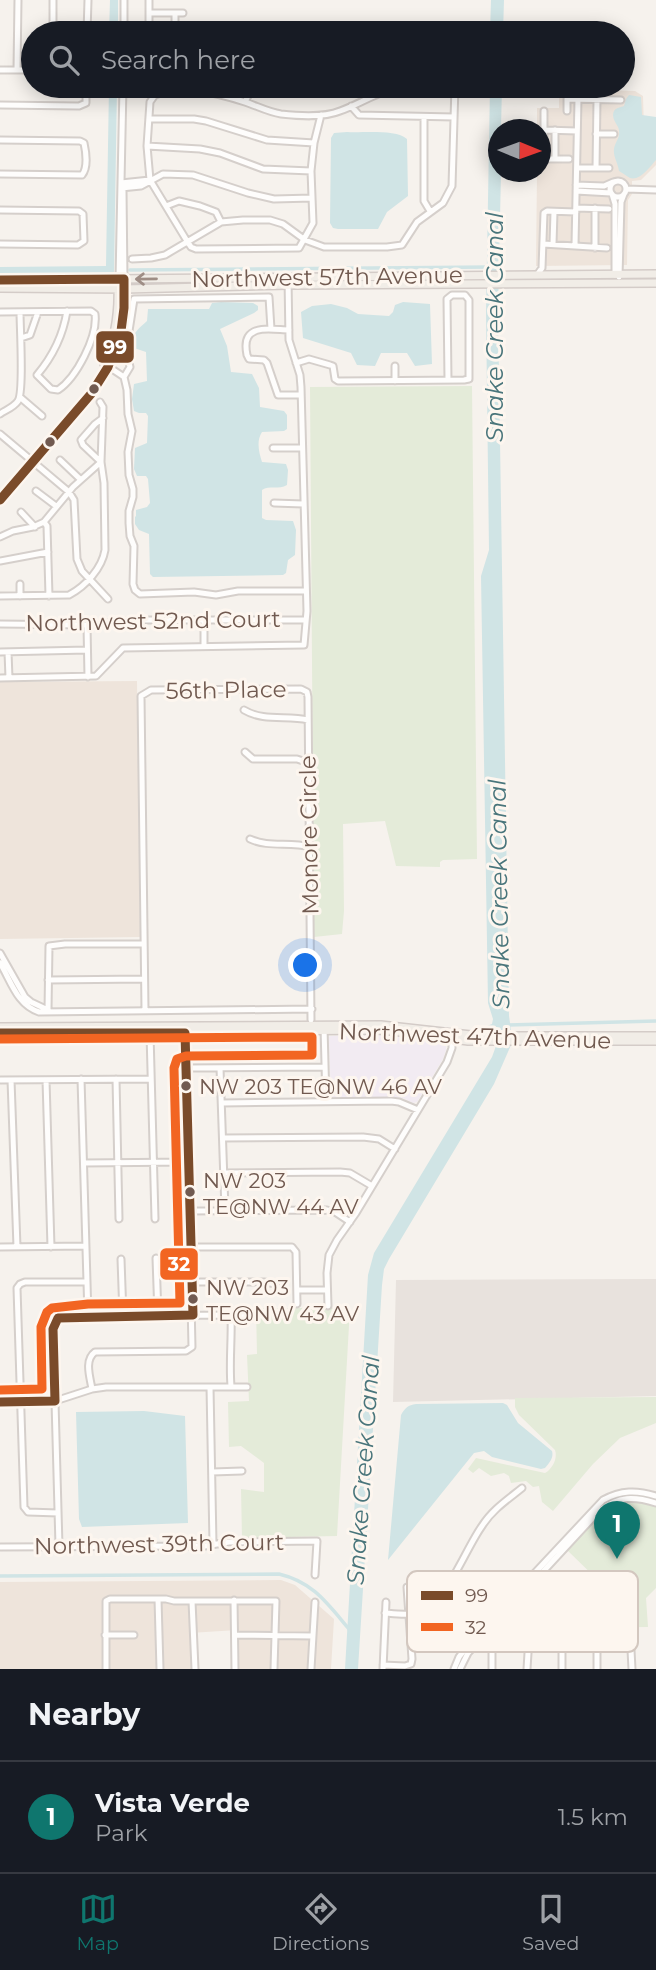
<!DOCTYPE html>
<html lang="en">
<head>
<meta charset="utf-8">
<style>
  :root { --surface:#171b24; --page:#20242c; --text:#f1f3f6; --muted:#9ea1a6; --line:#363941; --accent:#0f766e }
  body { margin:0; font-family:Montserrat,sans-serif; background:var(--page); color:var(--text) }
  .compass { position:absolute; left:488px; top:119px; width:63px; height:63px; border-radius:50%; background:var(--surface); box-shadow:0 4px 18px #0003; rotate:91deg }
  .you { position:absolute; left:306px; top:966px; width:24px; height:24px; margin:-18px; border:5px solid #fff; border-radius:50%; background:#1a73e8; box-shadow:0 0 0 10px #1a73e833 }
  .badge { display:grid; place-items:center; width:46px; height:46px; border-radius:50%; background:var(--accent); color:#fff; font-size:23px; font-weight:700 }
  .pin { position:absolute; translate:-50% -58px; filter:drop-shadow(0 2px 4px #0008) }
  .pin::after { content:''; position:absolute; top:37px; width:24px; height:21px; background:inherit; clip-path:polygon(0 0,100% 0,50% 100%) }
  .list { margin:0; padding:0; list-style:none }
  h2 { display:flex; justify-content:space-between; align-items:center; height:91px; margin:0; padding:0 28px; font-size:30px }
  h2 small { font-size:23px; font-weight:400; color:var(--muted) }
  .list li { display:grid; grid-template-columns:46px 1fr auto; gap:21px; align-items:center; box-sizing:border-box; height:112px; padding:0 28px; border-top:2px solid var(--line) }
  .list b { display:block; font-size:26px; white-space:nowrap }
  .list p { margin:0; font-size:23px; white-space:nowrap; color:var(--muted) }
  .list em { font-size:23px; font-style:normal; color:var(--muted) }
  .icon { flex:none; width:38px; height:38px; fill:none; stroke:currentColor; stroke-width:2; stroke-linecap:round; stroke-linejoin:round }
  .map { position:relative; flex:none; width:656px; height:1669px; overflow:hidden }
  .search { position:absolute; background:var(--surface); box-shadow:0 4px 18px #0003; left:21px; right:21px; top:21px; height:77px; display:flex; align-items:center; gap:18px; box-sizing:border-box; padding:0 24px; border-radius:38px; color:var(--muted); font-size:26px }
  .sheet { height:203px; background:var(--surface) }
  nav { display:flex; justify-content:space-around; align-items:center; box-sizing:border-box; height:98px; border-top:2px solid var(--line); background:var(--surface); font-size:19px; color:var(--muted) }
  nav a { display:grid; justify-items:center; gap:4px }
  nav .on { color:var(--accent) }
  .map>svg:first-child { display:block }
  .residential { fill:#eee4db }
  .industrial { fill:#e8e2dd }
  .education { fill:#f2ebf2 }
  .green { fill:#e4ebd9 }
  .water { fill:#d0e4e5 }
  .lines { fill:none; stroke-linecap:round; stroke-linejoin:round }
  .canal { stroke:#d0e4e5; stroke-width:3.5 }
  .minor-casing { stroke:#d5cfcb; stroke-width:9 }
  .major-casing { stroke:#d4ccc8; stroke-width:10 }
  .minor { stroke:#fefdfc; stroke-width:5 }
  .major { stroke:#f1ede7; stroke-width:7 }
  .bus-1-casing { stroke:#fdf6ef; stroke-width:14 }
  .bus-2-casing { stroke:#fdf6ef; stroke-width:14 }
  .bus-1 { stroke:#7a4b2a; stroke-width:9 }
  .bus-2 { stroke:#f26522; stroke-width:9 }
  .oneway { stroke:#9e8d85 }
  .bus-dot { fill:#715a50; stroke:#fdf6ef; stroke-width:2.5 }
  .labels { text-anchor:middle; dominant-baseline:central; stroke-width:6; stroke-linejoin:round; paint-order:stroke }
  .bus-label { font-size:21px; fill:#715a50; stroke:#fdf6ef; text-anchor:start }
  .street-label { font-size:23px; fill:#715a50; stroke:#fdf6ef }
  .water-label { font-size:24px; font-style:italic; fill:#49757b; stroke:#fdf6ef }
  .key { fill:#fdf6ef; stroke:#d3c7bf; stroke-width:2 }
  .key-label { font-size:19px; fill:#715a50 }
  .line-badge { stroke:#fdf6ef; stroke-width:2.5 }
  .badge-label { font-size:19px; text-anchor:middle; font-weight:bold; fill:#fff }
</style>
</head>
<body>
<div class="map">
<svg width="656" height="1669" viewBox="0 0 656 1669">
  <rect width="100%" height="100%" fill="#f6f2ed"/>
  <path class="residential" d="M559 89 635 91 643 96 644 129 656 140V165L641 180 632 181V194L628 200 627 265 536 266 537 172H540V130L537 129V108H559Z
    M137 681 140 937 0 939V682Z
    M281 1580 295 1585 334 1619 331 1669H239L237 1630 190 1633 191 1669H0V1582Z"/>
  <path class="industrial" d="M656 1279V1396L393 1402 396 1280Z"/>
  <path class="education" d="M392 1035 416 1037 446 1045V1050L443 1059 417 1102 413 1103 403 1098 395 1097H331L329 1037 331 1036Z"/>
  <path class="green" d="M472 386 477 859 443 860 440 862V867L396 866 385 821 343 824 344 911 342 934 314 937 310 387Z
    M256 1308H350L337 1536 242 1538 241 1489 264 1492V1463L241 1446 229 1447 228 1402 249 1401 247 1355 257 1354Z
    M656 1397V1423L620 1438 593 1464 553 1511 542 1502 539 1486 533 1487 526 1481 511 1483 509 1476 504 1473 491 1476 479 1468 473 1473 468 1469 476 1458 545 1473C552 1469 558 1459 555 1450L519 1415 515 1407V1398Z
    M631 1500 656 1506V1588L646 1598 648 1627 566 1628V1618H606V1588L567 1550C585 1531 603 1503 631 1500Z"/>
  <path class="water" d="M110 0H118V33H109Z
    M491 0H504L503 33H490Z
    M109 86H117L114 272 111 274H0V267L106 266Z
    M490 86H502L501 129 498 130V172H501L498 313 509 1016 511 1030V1045L494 1084 389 1259 384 1269 382 1285 358 1669H345L368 1275 374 1253 492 1057 496 1046 495 1032 487 1026 492 1024 493 1019 488 1003 481 576 489 550 486 313Z
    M629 95 641 97 642 115 656 117V160C650 167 640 181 630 178 626 176 623 173 619 171 618 163 613 157 614 149 615 141 622 137 618 127 616 123 611 117 614 111 616 108 621 107 624 106L626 99Z
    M347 132C363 133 396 129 407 139L408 196 387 212 378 229H338L333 228 330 223 331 138 334 133Z
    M221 302 253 303 258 306V310L254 313 220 329 227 346 231 372 252 374 259 388 260 407 284 411 287 415V429L284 431 262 432C256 441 259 453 262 462L286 464 288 470 287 485C279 490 269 485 262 490V518L266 520 293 521 296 530 295 555 288 560 286 573 283 575 153 577 150 574 149 534 139 530 135 524V517L136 516V510L147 507 150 503 148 479 146 476H137L134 469 135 448 147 443 148 416 146 413H139L134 411 132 399 134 384 147 381 146 352 134 348C129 336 138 329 147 321L148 309H209L212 303Z
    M403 302 430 304 432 364 415 366 407 353H381L375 366 357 365 351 353 303 338 301 312 312 306 331 304 347 308 358 314 389 316 393 312 395 305Z
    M503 1403 507 1405 518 1423 552 1451C554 1458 549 1463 545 1468L541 1469 492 1457 484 1451 474 1453 388 1560 401 1415C405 1408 408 1405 416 1404Z
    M144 1411 185 1416 188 1523 82 1527 79 1519 76 1412Z"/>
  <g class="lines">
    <path class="canal" d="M130 270 492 267
      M507 1025 656 1021
      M0 1576 279 1574C313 1582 327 1603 349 1629"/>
    <g class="minor-casing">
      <path id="minor" d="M53 0V30L55 33
        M149 13H183
        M175 14V33
        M87 33 88 0
        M124 33V0
        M149 33V0
        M0 70H33
        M17 70 18 0
        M148 86V88L155 95 150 102 147 146 150 180 187 241 191 247 196 249 299 248 313 223 311 171 314 143 321 115
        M301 86 359 87 365 90 367 97
        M155 95C182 84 217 93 245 102 257 106 268 112 281 114 299 116 323 118 340 111 357 105 372 95 390 90 408 85 435 88 455 88
        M245 102 253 86
        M0 105 79 106 86 103V86
        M351 106 359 115 454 117
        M544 111V156L547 159H569
        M567 111V99L621 100
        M424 117V201L430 211
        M149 119H194L206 121 267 140 314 143
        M544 130 577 131
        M596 134H614
        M0 140 80 141 84 143C86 152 88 168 82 175L0 174
        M147 146 200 149 220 153 263 169 311 171
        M555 159V130
        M577 168H609
        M596 168 597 99
        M610 189a8 8 0 1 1 16 0a8 8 0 1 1-16 0Z
        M121 183 150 180
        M576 185 604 186 613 182
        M121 188 141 186 163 174 193 175 248 193 274 199 312 198
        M121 188 123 190 124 279
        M626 189 656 190
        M576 191 611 193
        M612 194 615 204V275
        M166 206 179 201 200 206 216 212 221 222
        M576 208 609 209
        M0 210 79 211 83 214 84 241 78 245 0 244
        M543 244 607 248
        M553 244 554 212
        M575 245 578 99
        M595 248V208
        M132 259 151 258 165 255 221 222 243 220H270L283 224 305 240 324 247H387L402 245 417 222 443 203 452 186 455 86
        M537 275 542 268 544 213 547 211 576 212
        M619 277 621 202 624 194
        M119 279 123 86
        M0 312 91 311 95 314C98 337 76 378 58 390L51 389 37 375
        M271 329 269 297 134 299 126 350 130 367 124 377 127 390 128 414 132 431 128 452 129 475 133 489V497L129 511V523L130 536 134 546 133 584 135 590 140 594 194 592 216 595 238 591H305
        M289 330C277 330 255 325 248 337 245 342 246 350 247 355L249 359 264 360 267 363 278 395H301
        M21 338 30 335 38 312
        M296 363 309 359 330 365 333 366 335 379 338 381 464 380 469 379V300L465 295H452L447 299 448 380
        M106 365 124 377
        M395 366V381
        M37 375C53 356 63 336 67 311
        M21 398 42 416
        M0 414C6 410 14 407 18 401 24 392 20 327 20 312
        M0 434 69 492 74 500 77 559 82 571 108 599
        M273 448H302
        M60 460 80 479
        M36 491 56 506
        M274 503 303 504
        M21 512 35 527
        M44 522 47 526 49 596
        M0 537 13 531 33 527 44 522 73 487 101 462 83 445 81 440 95 424 103 418
        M0 561 48 552
        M0 596 69 595C86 586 102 568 105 550L104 483 101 462 103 407 100 402
        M20 596V584
        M204 619V646
        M0 624 87 625 141 620H305
        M87 625 88 677
        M0 652 87 650
        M8 652 9 678
        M0 678 96 676 123 648 304 645 307 611 301 387 300 375 289 340 288 278
        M244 710C264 722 287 715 308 720
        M245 752 253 759H297L309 763
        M250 839C269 848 290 841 310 847
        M0 953 25 997 31 1002 48 1010
        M0 963C11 981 17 1005 39 1012L312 1009
        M48 980 144 979
        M48 1010 49 946 65 944H143
        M145 1010 141 696 151 690 301 689 307 692 308 697 311 1020
        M324 1027 326 1101
        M150 1033 155 1219
        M186 1068 325 1067
        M220 1068 225 1210
        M81 1079 88 1316
        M116 1079 119 1219
        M0 1080 151 1079
        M11 1080 17 1247
        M46 1080 51 1247
        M222 1103 391 1101 399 1102 418 1110
        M223 1138 363 1137 379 1139 395 1149
        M84 1163 188 1162
        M224 1173 340 1172 350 1173 372 1186
        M190 1211 327 1210 335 1212 350 1222
        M0 1247 86 1246
        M191 1247H292L296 1252 297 1304
        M156 1258 158 1315
        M121 1259 123 1316
        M192 1282H264L276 1284
        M297 1290H327
        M328 1306 327 1273 329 1255 337 1240 356 1213 447 1062 452 1048V1037
        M231 1386C229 1362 232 1339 231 1315
        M210 1387 213 1544
        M92 1389C90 1377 84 1360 95 1352L186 1351 192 1347 185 1033
        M0 1402 55 1401 92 1389 106 1387H247
        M212 1472 242 1471
        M58 1513 28 1512 24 1507 17 1288 20 1284 25 1282H87
        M59 1546 53 1329C57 1312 74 1316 88 1316L240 1315 248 1317
        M0 1547 205 1546 229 1542 317 1541 315 1575
        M158 1599 160 1669
        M234 1600 235 1669
        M192 1601 195 1669
        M385 1613C397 1614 412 1616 423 1611 448 1599 466 1548 482 1526 492 1510 507 1500 522 1488
        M105 1635H134
        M235 1635 313 1636
        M480 1635 492 1647V1669
        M383 1665 405 1666 411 1664 412 1659 407 1587
        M106 1669V1601L110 1599H166L174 1601H276L274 1669
        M311 1669 315 1602
        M383 1669 386 1602
        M454 1669 459 1657 472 1640 603 1500C621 1490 637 1490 656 1496
        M460 1669 468 1653 600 1510C619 1496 634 1496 656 1503
        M527 1669 529 1637 533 1634H557L562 1640V1669
        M597 1669V1649L601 1646 628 1645 631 1650 632 1669"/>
    </g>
    <g class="major-casing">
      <path id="major" d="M0 280 656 274
        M0 288 125 289 289 285 656 283
        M104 364C115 339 119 314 118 287
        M0 500C20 477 40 454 60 431 100 384 126 352 125 287
        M0 1027 381 1025 480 1036H656
        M0 1033 380 1030 410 1033 468 1041H656"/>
    </g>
    <use href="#minor" class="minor"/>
    <use href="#major" class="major"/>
    <g class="bus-1-casing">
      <path id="bus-1" d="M0 280 124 279V308L121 331 108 367 91 394 0 500
        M0 1033H185L193 1315 58 1318 53 1329 55 1401 0 1402"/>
    </g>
    <g class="bus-2-casing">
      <path id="bus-2" d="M0 1390 42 1389 41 1327 47 1312 52 1308 88 1304 180 1303 174 1068 177 1059 186 1056 312 1055V1037L0 1039"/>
    </g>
    <use href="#bus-1" class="bus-1"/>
    <use href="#bus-2" class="bus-2"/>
  </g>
  <defs><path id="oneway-shaft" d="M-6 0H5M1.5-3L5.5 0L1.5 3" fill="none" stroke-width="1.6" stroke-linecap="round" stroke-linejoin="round" transform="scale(1.75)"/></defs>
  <use class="oneway" href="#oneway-shaft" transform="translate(146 279) rotate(179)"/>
  <g class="bus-dot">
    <circle cx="94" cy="389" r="6"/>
    <circle cx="50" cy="442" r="6"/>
    <circle cx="186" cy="1086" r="6"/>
    <circle cx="190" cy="1192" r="6"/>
    <circle cx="193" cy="1299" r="6"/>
  </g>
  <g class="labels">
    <g class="bus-label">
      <text x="199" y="1086">NW 203 TE@NW 46 AV</text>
      <text x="203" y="1180">NW 203<tspan x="203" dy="26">TE@NW 44 AV</tspan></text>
      <text x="206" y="1287">NW 203<tspan x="206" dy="26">TE@NW 43 AV</tspan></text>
    </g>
    <g class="street-label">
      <text transform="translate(327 277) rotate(-1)">Northwest 57th Avenue</text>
      <text transform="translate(153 621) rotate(-1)">Northwest 52nd Court</text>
      <text transform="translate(226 690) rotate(-1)">56th Place</text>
      <text transform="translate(309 835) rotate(-91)">Monore Circle</text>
      <text transform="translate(475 1036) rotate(2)">Northwest 47th Avenue</text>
      <text transform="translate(159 1544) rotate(-1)">Northwest 39th Court</text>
    </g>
    <g class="water-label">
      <text transform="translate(494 327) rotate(-90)">Snake Creek Canal</text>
      <text transform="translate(499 894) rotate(-91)">Snake Creek Canal</text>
      <text transform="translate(363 1470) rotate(-86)">Snake Creek Canal</text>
    </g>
  </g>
  <rect x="407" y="1571" width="231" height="81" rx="10" class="key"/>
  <rect x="421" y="1591" width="32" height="9" fill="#7a4b2a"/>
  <rect x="421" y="1623" width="32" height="8" fill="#f26522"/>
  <g class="key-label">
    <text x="465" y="1602">99</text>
    <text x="465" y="1634">32</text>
  </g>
  <g class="line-badge">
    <rect x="95" y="330" width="40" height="34" rx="7" fill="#7a4b2a"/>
    <rect x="159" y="1247" width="40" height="34" rx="7" fill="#f26522"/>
  </g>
  <g class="badge-label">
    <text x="115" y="354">99</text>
    <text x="179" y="1271">32</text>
  </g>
</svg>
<svg class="compass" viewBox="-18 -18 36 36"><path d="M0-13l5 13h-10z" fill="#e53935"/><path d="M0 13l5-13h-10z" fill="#9ea1a6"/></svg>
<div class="you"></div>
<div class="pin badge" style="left:617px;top:1559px">1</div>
<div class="search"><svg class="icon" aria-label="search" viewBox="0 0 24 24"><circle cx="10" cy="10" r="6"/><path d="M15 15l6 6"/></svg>Search here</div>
</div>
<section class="sheet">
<h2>Nearby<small></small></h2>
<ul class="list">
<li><span class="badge">1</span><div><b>Vista Verde</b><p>Park</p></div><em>1.5 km</em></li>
</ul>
</section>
<nav>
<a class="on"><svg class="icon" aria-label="map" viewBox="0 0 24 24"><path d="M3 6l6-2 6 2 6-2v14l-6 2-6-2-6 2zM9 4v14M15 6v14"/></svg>Map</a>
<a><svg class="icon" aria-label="directions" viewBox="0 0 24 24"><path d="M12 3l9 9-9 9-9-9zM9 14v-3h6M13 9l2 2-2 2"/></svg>Directions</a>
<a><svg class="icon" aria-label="saved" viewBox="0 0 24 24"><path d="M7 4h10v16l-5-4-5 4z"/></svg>Saved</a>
</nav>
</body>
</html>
